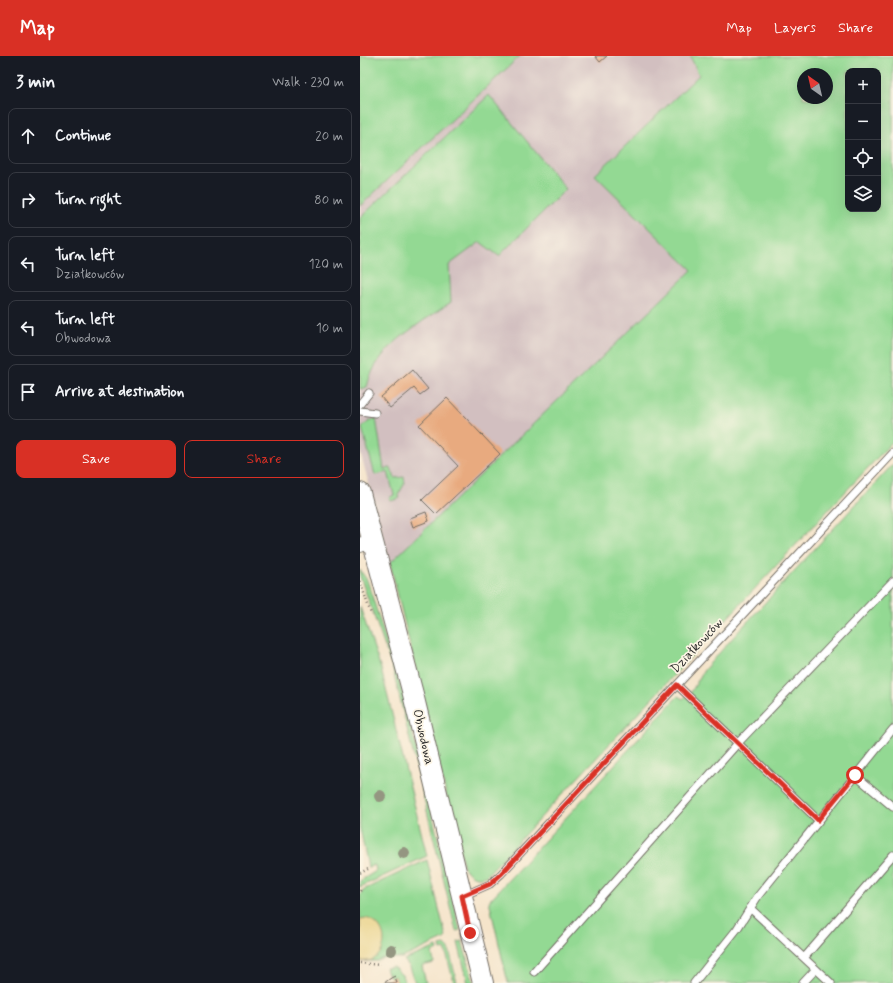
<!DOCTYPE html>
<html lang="en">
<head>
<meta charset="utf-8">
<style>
  :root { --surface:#171b24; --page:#242831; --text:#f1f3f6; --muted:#9ea1a6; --line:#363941; --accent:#d93025 }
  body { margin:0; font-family:Mynerve,sans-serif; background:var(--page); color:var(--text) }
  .controls { position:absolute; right:12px; top:12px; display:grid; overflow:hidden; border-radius:8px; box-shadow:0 4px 16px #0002 }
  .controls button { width:36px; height:36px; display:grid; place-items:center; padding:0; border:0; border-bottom:1px solid var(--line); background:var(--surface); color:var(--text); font:20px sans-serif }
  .compass { position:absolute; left:437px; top:12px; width:36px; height:36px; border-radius:50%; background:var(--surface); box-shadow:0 4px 16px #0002; rotate:326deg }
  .stop { position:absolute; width:12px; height:12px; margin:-9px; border:3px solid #d93025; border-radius:50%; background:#fff }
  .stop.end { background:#d93025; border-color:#fff; box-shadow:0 1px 4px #0008 }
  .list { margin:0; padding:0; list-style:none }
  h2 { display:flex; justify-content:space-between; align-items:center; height:52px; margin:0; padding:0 16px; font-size:17px }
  h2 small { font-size:13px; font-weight:400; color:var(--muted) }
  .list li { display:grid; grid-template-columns:26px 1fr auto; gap:12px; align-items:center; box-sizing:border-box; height:56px; margin:0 8px 8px; padding:0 8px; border:1px solid var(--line); border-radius:8px }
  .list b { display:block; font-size:15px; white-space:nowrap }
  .list p { margin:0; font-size:13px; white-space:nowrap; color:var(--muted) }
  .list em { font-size:13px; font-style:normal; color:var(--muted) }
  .actions { display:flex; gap:8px; padding:12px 16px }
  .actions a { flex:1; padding:9px 0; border:1px solid var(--accent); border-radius:8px; text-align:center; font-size:14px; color:var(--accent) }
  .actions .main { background:var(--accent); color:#fff }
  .icon { flex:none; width:22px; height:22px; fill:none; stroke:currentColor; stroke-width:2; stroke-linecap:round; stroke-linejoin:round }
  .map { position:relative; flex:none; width:533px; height:927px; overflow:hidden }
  header { display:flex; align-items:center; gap:24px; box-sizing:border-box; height:56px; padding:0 20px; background:var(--accent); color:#fff }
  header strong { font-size:19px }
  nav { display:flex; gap:22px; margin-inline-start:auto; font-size:14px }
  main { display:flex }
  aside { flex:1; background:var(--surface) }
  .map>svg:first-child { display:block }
  .industrial { fill:#d2bfc0 }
  .green { fill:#93d993; stroke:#5f825f; fill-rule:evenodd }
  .sand { fill:#eeda9e; stroke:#8c8264 }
  .building { fill:#e8aa7f }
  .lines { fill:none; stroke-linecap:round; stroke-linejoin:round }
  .lane-casing { stroke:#726c63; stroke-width:9 }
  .street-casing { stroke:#726c63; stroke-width:16 }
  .secondary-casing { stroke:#726c63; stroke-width:22 }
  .path { stroke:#726c63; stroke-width:2.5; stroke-dasharray:1 3; stroke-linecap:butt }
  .lane { stroke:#fff; stroke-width:7 }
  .street { stroke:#fff; stroke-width:14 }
  .secondary { stroke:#fff; stroke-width:20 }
  .tree { fill:#949681 }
  .route { stroke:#d93025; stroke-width:5 }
  .labels { text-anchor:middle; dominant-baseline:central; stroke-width:3.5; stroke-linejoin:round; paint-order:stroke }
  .street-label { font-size:13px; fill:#2b2b2b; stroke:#fcf5e5 }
</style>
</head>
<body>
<header>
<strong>Map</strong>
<nav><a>Map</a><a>Layers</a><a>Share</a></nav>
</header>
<main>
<aside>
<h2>3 min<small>Walk · 230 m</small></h2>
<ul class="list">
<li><svg class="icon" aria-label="ahead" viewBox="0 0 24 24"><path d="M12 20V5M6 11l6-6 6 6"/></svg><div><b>Continue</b></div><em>20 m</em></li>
<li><svg class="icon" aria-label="right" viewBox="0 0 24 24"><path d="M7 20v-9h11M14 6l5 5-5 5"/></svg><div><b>Turn right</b></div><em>80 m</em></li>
<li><svg class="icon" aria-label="left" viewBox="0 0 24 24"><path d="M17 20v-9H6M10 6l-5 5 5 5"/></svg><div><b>Turn left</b><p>Działkowców</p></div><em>120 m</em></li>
<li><svg class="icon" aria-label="left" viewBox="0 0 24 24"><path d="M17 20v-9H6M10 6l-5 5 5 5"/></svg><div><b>Turn left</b><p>Obwodowa</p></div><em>10 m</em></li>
<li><svg class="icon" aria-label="arrive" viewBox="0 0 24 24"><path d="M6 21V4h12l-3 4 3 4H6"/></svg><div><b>Arrive at destination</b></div></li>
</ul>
<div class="actions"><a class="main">Save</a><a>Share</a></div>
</aside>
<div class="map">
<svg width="533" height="927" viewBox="0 0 533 927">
  <rect width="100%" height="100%" fill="#fcf5e5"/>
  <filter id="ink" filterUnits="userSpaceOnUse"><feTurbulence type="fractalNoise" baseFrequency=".025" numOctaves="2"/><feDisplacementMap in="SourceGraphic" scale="8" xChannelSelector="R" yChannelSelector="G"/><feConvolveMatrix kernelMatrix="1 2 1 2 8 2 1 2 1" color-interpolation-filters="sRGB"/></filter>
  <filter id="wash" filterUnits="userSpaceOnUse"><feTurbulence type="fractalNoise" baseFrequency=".012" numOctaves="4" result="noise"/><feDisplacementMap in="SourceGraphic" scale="16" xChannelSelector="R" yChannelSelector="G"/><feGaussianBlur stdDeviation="0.9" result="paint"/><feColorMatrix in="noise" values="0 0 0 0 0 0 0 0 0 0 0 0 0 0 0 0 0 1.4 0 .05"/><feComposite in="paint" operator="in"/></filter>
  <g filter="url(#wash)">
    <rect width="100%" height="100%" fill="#f5e4ca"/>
    <path class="industrial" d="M160 0H330L339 19 235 119 332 214 30 507 0 395V150Z"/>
    <path class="green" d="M0 0H160L0 150Z
      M330 0H533V385L126 820C115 823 111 820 104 812L30 507 332 214 235 119 339 19ZM488 15H518V153H488ZM443 18H467V42H443Z
      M129 39 206 133 139 200 120 186 89 209 91 246C59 269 16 290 7 331L0 333V162Z
      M16 362 24 413 31 412 35 422 44 421 45 427 38 439 40 442 31 445 29 442 34 439 28 416 15 419 2 372 8 366Z
      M533 408V927H148L129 845 318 640 323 643 333 633 344 614 377 577Z
      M0 514 7 524 43 638 100 874 96 875 33 614 0 520Z
      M0 551 21 613 67 800 0 831V825L16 815 15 809 8 811 0 772Z
      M67 804 86 881 84 883 42 902H23L17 905H0V839L3 834Z
      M102 885 114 927H108L98 886Z
      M85 889 89 893 97 927H94L85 893 81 894 80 890Z
      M77 891 78 894 72 896 74 907 62 910 66 927H55L50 911 44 904Z
      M33 911 42 919 45 927H37L35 920 31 922 25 912Z"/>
    <path class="sand" d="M6 862C34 871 27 909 0 905V863Z"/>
    <g id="blocks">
      <path class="building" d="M235 0H247L240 6Z
        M52 314 68 333 60 339 54 332 30 352 21 341Z
        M87 342 140 398 76 458 62 444 98 410 59 369Z
        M66 456 69 465 53 471 50 462Z
        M35 920 37 927H24L31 922Z"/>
    </g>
  </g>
  <g filter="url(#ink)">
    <use href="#blocks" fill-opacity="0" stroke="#726c63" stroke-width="1"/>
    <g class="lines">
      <g class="lane-casing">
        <path id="lane" d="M0 348 9 337
          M0 355 15 357
          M317 629 458 764
          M495 719 533 751
          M103 840 130 828 141 818 533 397
          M390 852 444 902 533 799
          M444 902 471 927
          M174 916 378 687 533 525
          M334 927 377 873 398 840 533 673
          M443 927 456 913"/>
      </g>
      <g class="street-casing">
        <path id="street" d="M0 489 12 485"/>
      </g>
      <g class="secondary-casing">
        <path id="secondary" d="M0 437 53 638 123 927"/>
      </g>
      <path class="path" d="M0 525 11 558
        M0 817 8 813
        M0 835 2 832
        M0 907 20 909"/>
      <use href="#lane" class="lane"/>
      <use href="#street" class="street"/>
      <use href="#secondary" class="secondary"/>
    </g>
    <g class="tree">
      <circle cx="20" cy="740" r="6"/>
      <circle cx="44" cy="797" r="6"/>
      <circle cx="31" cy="894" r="6"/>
    </g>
  </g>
  <g class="lines" filter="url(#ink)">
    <path class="route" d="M110 877 102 840 130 828 141 818 317 629 458 764 495 719"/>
  </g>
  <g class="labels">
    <g class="street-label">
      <text transform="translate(337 590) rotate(-47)">Działkowców</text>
      <text transform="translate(63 681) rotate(77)">Obwodowa</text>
    </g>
  </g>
</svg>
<div class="controls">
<button>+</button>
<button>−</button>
<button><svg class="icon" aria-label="locate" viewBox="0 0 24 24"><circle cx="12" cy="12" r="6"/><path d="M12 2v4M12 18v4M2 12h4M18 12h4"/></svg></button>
<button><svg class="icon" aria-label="layers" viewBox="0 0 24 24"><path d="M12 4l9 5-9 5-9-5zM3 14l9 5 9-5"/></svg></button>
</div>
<svg class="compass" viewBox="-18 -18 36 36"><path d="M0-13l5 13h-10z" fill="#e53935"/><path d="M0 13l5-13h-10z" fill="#9ea1a6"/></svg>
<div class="stop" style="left:495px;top:719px"></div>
<div class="stop end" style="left:110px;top:877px"></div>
</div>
</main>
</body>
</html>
